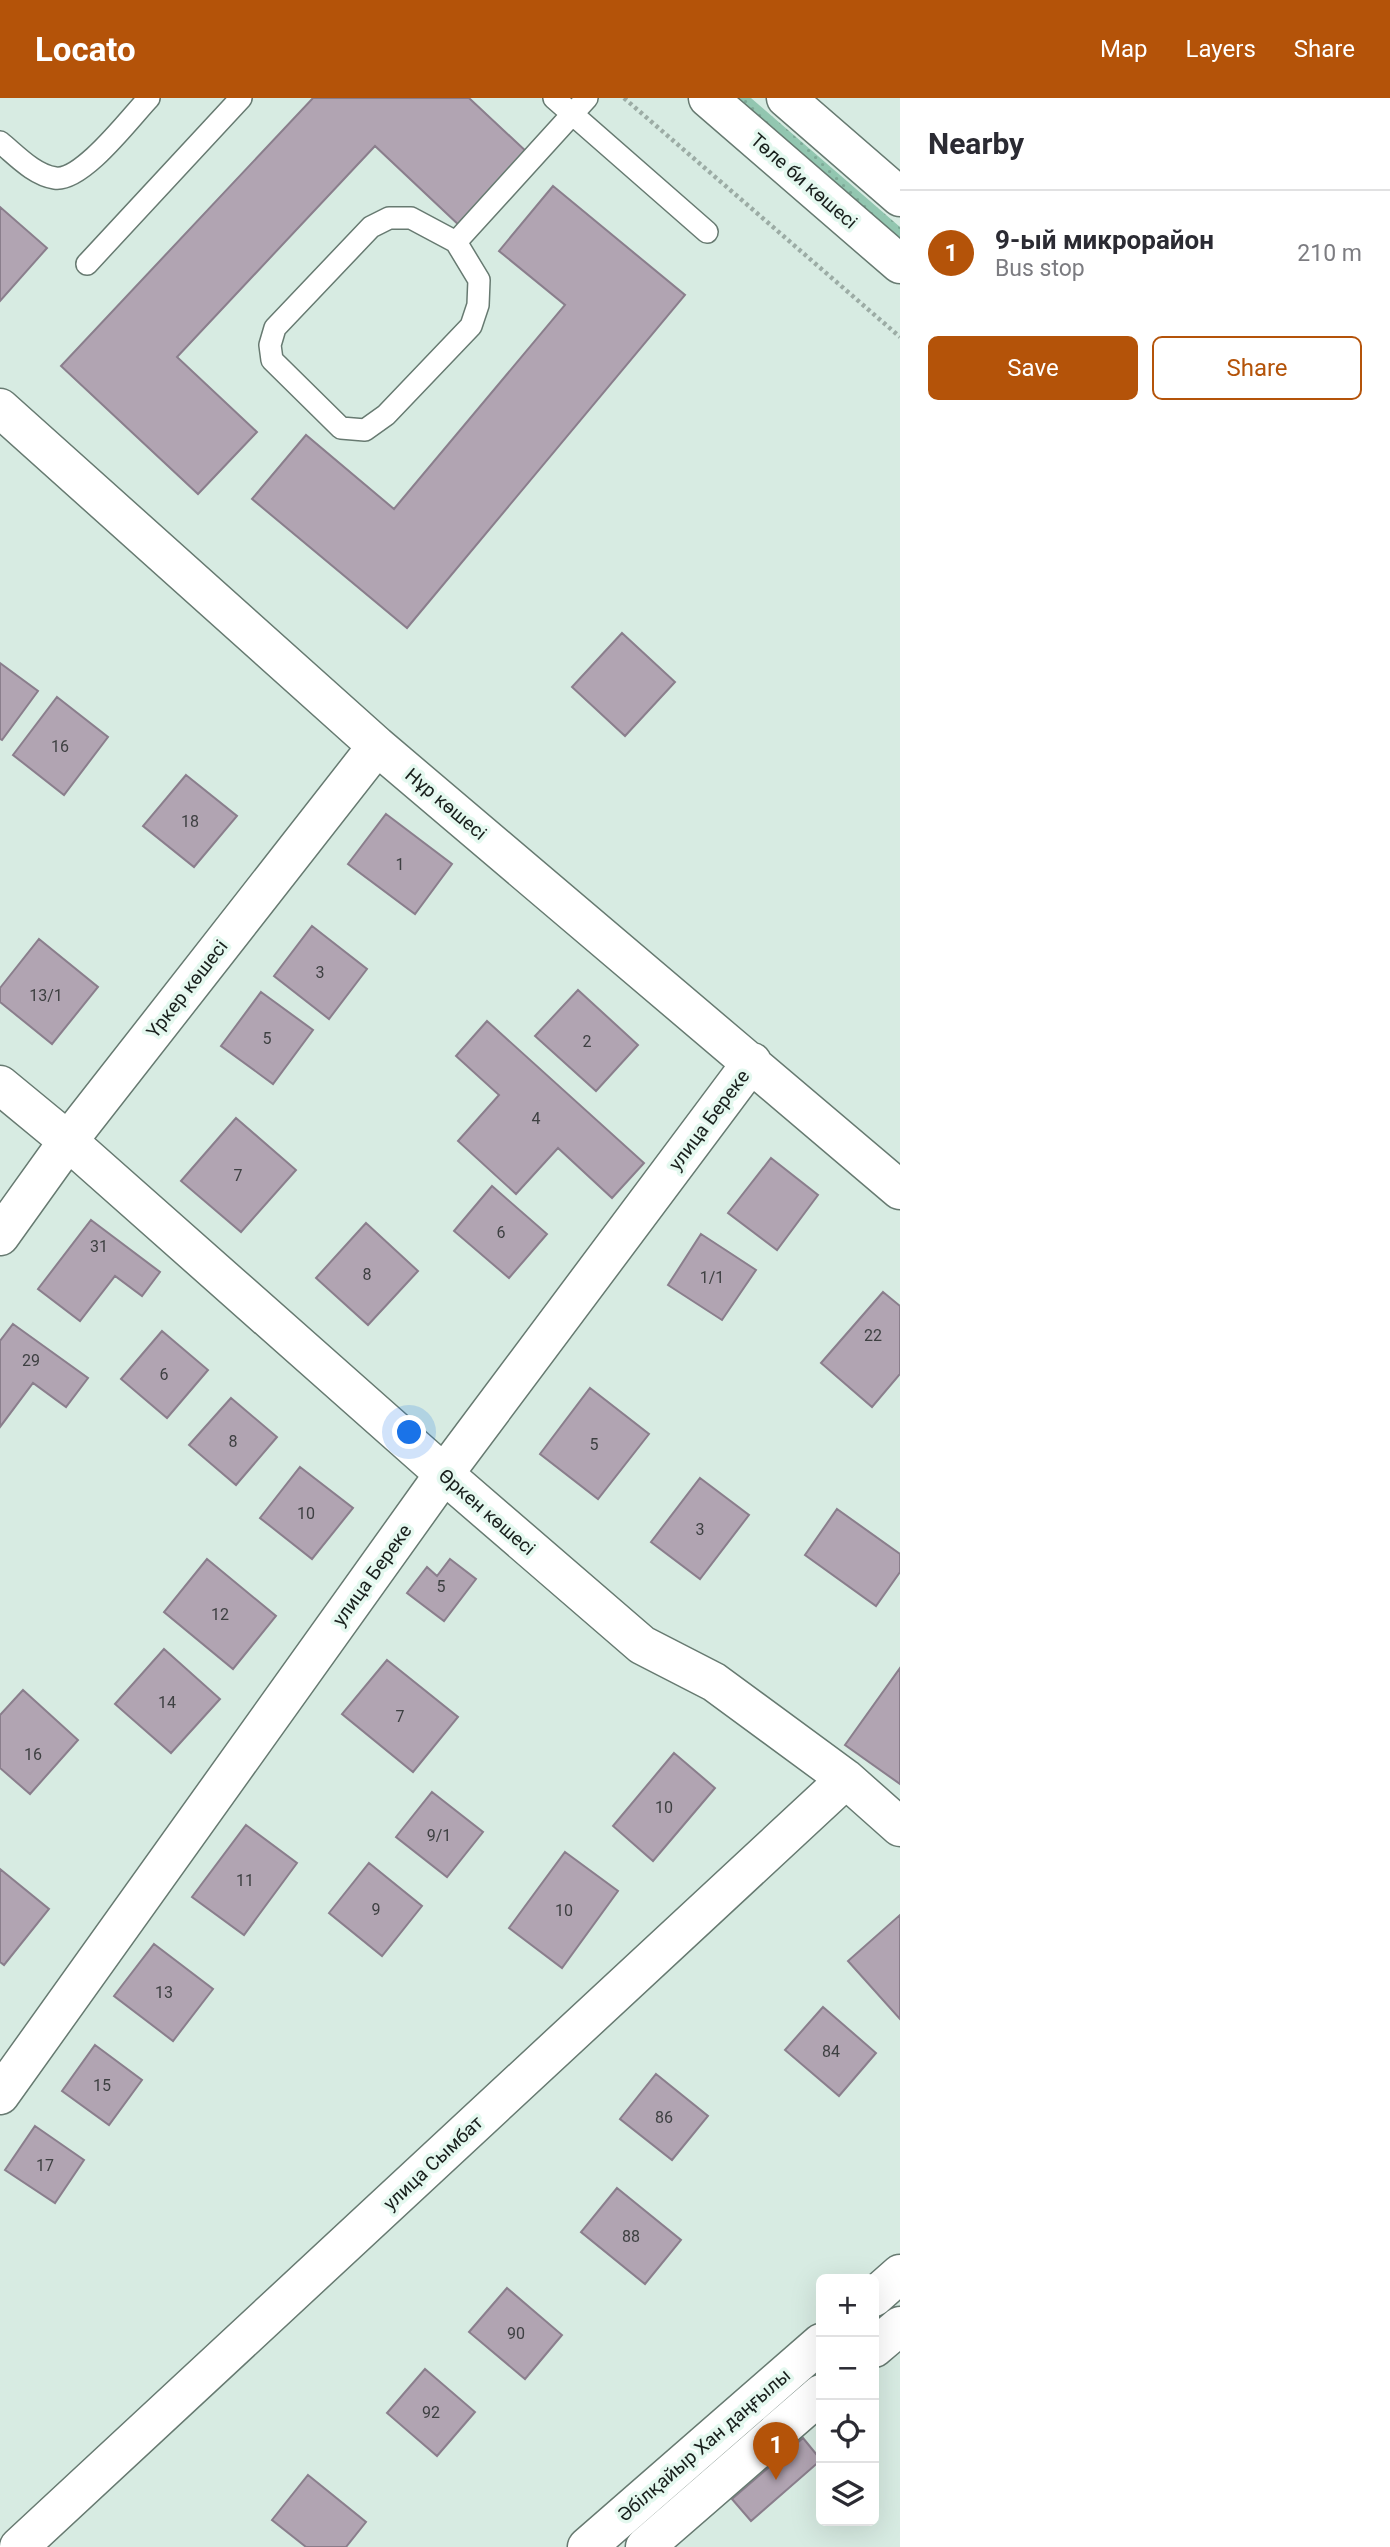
<!DOCTYPE html>
<html lang="en">
<head>
<meta charset="utf-8">
<style>
  :root { --surface:#fff; --page:#f2f2f3; --text:#2b2b33; --muted:#7c7c81; --line:#e1e1e2; --accent:#b45309 }
  body { margin:0; font-family:Roboto,sans-serif; background:var(--page); color:var(--text) }
  .controls { position:absolute; right:21px; bottom:21px; display:grid; overflow:hidden; border-radius:10px; box-shadow:0 7px 28px #0002 }
  .controls button { width:63px; height:63px; display:grid; place-items:center; padding:0; border:0; border-bottom:2px solid var(--line); background:var(--surface); color:var(--text); font:35px sans-serif }
  .you { position:absolute; left:410px; top:1335px; width:24px; height:24px; margin:-18px; border:5px solid #fff; border-radius:50%; background:#1a73e8; box-shadow:0 0 0 10px #1a73e833 }
  .badge { display:grid; place-items:center; width:46px; height:46px; border-radius:50%; background:var(--accent); color:#fff; font-size:23px; font-weight:700 }
  .pin { position:absolute; translate:-50% -58px; filter:drop-shadow(0 2px 4px #0008) }
  .pin::after { content:''; position:absolute; top:37px; width:24px; height:21px; background:inherit; clip-path:polygon(0 0,100% 0,50% 100%) }
  .list { margin:0; padding:0; list-style:none }
  h2 { display:flex; justify-content:space-between; align-items:center; height:91px; margin:0; padding:0 28px; font-size:30px }
  h2 small { font-size:23px; font-weight:400; color:var(--muted) }
  .list li { display:grid; grid-template-columns:46px 1fr auto; gap:21px; align-items:center; box-sizing:border-box; height:126px; padding:0 28px; border-top:2px solid var(--line) }
  .list b { display:block; font-size:26px; white-space:nowrap }
  .list p { margin:0; font-size:23px; white-space:nowrap; color:var(--muted) }
  .list em { font-size:23px; font-style:normal; color:var(--muted) }
  .actions { display:flex; gap:14px; padding:21px 28px }
  .actions a { flex:1; padding:16px 0; border:2px solid var(--accent); border-radius:10px; text-align:center; font-size:24px; color:var(--accent) }
  .actions .main { background:var(--accent); color:#fff }
  .icon { flex:none; width:38px; height:38px; fill:none; stroke:currentColor; stroke-width:2; stroke-linecap:round; stroke-linejoin:round }
  .map { position:relative; flex:none; width:900px; height:2449px; overflow:hidden }
  header { display:flex; align-items:center; gap:42px; box-sizing:border-box; height:98px; padding:0 35px; background:var(--accent); color:#fff }
  header strong { font-size:33px }
  nav { display:flex; gap:38px; margin-inline-start:auto; font-size:24px }
  main { display:flex }
  aside { flex:1; background:var(--surface) }
  .map>svg:first-child { display:block }
  .grass { fill:url(#grass-dots) }
  .building { fill:#b1a4b2; stroke:#8a7e8c; stroke-width:2 }
  .lines { fill:none; stroke-linecap:round; stroke-linejoin:round }
  .service-casing { stroke:#677a71; stroke-width:24 }
  .minor-casing { stroke:#677a71; stroke-width:41 }
  .tertiary-casing { stroke:#677a71; stroke-width:41 }
  .secondary-casing { stroke:#677a71; stroke-width:41 }
  .path { stroke:#9caca5; stroke-width:4.5; stroke-dasharray:3.5 3.5; stroke-linecap:butt }
  .service { stroke:#fff; stroke-width:21 }
  .minor { stroke:#fff; stroke-width:38 }
  .tertiary { stroke:#fff; stroke-width:38 }
  .secondary { stroke:#fff; stroke-width:38 }
  .labels { text-anchor:middle; dominant-baseline:central; stroke-width:7; stroke-linejoin:round; paint-order:stroke }
  .number-label { font-size:16px; fill:#3e4042 }
  .street-label { font-size:19px; fill:#181f1c; stroke:#e4f8ef }
</style>
</head>
<body>
<header>
<strong>Locato</strong>
<nav><a>Map</a><a>Layers</a><a>Share</a></nav>
</header>
<main>
<div class="map">
<svg width="900" height="2449" viewBox="0 0 900 2449">
  <defs>
    <pattern id="grass-dots" width="8" height="8" patternUnits="userSpaceOnUse" patternTransform="scale(1.75)"><rect width="8" height="8" fill="#92c6b0"/><path d="M2 2h.1M6 6h.1" fill="none" stroke="#7daa97" stroke-width="1.8" stroke-linecap="round"/></pattern>
  </defs>
  <rect width="100%" height="100%" fill="#d7ebe2"/>
  <path class="grass" d="M737 0H751L900 129V141Z"/>
  <path class="building" d="M313 0H469L529 56 461 129 375 48 177 259 257 334 198 396 61 268Z
    M553 88 685 197 407 530 252 401 306 337 394 411 565 207 499 153Z
    M0 109 47 150 0 203Z
    M622 535 675 584 625 638 572 589Z
    M0 565 38 593 2 642 0 641Z
    M57 599 108 639 64 697 13 657Z
    M186 677 237 718 194 769 143 728Z
    M386 716 452 766 415 816 348 766Z
    M312 828 367 871 329 921 274 878Z
    M39 841 98 889 52 946 0 904V890Z
    M578 892 638 947 596 993 535 938Z
    M261 894 313 932 273 986 221 948Z
    M487 923 644 1065 612 1100 558 1050 516 1096 458 1043 499 997 456 958Z
    M236 1020 296 1072 241 1134 181 1083Z
    M771 1060 818 1097 777 1152 728 1115Z
    M492 1088 547 1136 509 1180 454 1133Z
    M91 1122 160 1174 142 1198 115 1178 80 1223 38 1191Z
    M366 1125 418 1173 368 1227 316 1180Z
    M701 1136 756 1172 722 1222 668 1187Z
    M883 1194 900 1208V1276L872 1309 821 1265Z
    M13 1226 88 1280 66 1309 33 1285 0 1329V1243Z
    M162 1233 208 1272 167 1320 121 1281Z
    M590 1290 649 1336 598 1401 540 1356Z
    M231 1300 277 1339 236 1387 189 1347Z
    M300 1369 353 1410 312 1461 260 1420Z
    M700 1380 749 1417 700 1481 651 1444Z
    M837 1411 900 1456V1474L876 1508 805 1457Z
    M207 1461 276 1518 233 1571 164 1514Z
    M450 1461 476 1481 444 1523 407 1495 427 1469 437 1478Z
    M164 1551 220 1601 171 1655 115 1606Z
    M387 1562 458 1619 413 1674 342 1616Z
    M900 1570V1686L845 1647Z
    M23 1592 78 1642 30 1696 0 1670V1617Z
    M674 1655 715 1690 653 1763 613 1728Z
    M432 1694 483 1734 447 1779 396 1739Z
    M246 1727 297 1765 244 1837 192 1799Z
    M565 1754 618 1793 562 1870 509 1830Z
    M369 1765 422 1808 382 1858 329 1815Z
    M0 1771 49 1811 4 1867 0 1864Z
    M900 1817V1921L848 1863Z
    M154 1846 213 1891 173 1943 114 1898Z
    M823 1909 876 1955 839 1998 785 1952Z
    M95 1947 142 1982 109 2027 62 1993Z
    M656 1976 708 2018 672 2062 620 2021Z
    M35 2028 84 2062 55 2105 5 2072Z
    M617 2090 681 2142 645 2186 581 2134Z
    M507 2190 562 2237 525 2281 469 2234Z
    M425 2271 475 2314 437 2358 387 2315Z
    M803 2340 821 2362 751 2423 732 2401Z
    M308 2377 366 2424 346 2449H306L272 2422Z"/>
  <g class="lines">
    <g class="service-casing">
      <path id="service" d="M554 0 707 134
        M0 44C16 57 34 77 55 80 82 84 130 20 149 0
        M389 120H411L456 144 479 182 478 207 471 228 386 317 365 332 341 330 272 262 270 247 275 230 371 129Z
        M456 144 587 0
        M87 166 241 0"/>
    </g>
    <g class="minor-casing">
      <path id="minor" d="M0 310 377 648 900 1092
        M0 987 68 1043 444 1376 642 1547 714 1584 846 1681 900 1729
        M0 1138 68 1043 377 648
        M0 1997 444 1376 752 964
        M19 2449 846 1681"/>
    </g>
    <g class="tertiary-casing">
      <path id="tertiary" d="M874 2199 900 2176
        M874 2250 900 2228
        M587 2449 821 2245
        M645 2449 821 2296"/>
    </g>
    <g class="secondary-casing">
      <path id="secondary" d="M708 0 900 166
        M786 0 900 99"/>
    </g>
    <path class="path" d="M624 0 900 239"/>
    <use href="#service" class="service"/>
    <use href="#minor" class="minor"/>
    <use href="#tertiary" class="tertiary"/>
    <use href="#secondary" class="secondary"/>
  </g>
  <g class="labels">
    <g class="number-label">
      <text x="60" y="648">16</text>
      <text x="190" y="723">18</text>
      <text x="400" y="766">1</text>
      <text x="320" y="874">3</text>
      <text x="46" y="897">13/1</text>
      <text x="267" y="940">5</text>
      <text x="587" y="943">2</text>
      <text x="536" y="1020">4</text>
      <text x="238" y="1077">7</text>
      <text x="501" y="1134">6</text>
      <text x="99" y="1148">31</text>
      <text x="367" y="1176">8</text>
      <text x="712" y="1179">1/1</text>
      <text x="873" y="1237">22</text>
      <text x="31" y="1262">29</text>
      <text x="164" y="1276">6</text>
      <text x="233" y="1343">8</text>
      <text x="594" y="1346">5</text>
      <text x="306" y="1415">10</text>
      <text x="700" y="1431">3</text>
      <text x="441" y="1488">5</text>
      <text x="220" y="1516">12</text>
      <text x="167" y="1604">14</text>
      <text x="400" y="1618">7</text>
      <text x="33" y="1656">16</text>
      <text x="664" y="1709">10</text>
      <text x="439" y="1737">9/1</text>
      <text x="245" y="1782">11</text>
      <text x="376" y="1811">9</text>
      <text x="564" y="1812">10</text>
      <text x="164" y="1894">13</text>
      <text x="831" y="1953">84</text>
      <text x="102" y="1987">15</text>
      <text x="664" y="2019">86</text>
      <text x="45" y="2067">17</text>
      <text x="631" y="2138">88</text>
      <text x="516" y="2235">90</text>
      <text x="431" y="2314">92</text>
    </g>
    <g class="street-label">
      <text transform="translate(804 83) rotate(41)">Төле би көшесі</text>
      <text transform="translate(446 706) rotate(40)">Нұр көшесі</text>
      <text transform="translate(187 891) rotate(-52)">Үркер көшесі</text>
      <text transform="translate(709 1022) rotate(-53)">улица Береке</text>
      <text transform="translate(487 1414) rotate(41)">Өркен көшесі</text>
      <text transform="translate(372 1477) rotate(-54)">улица Береке</text>
      <text transform="translate(433 2065) rotate(-43)">улица Сымбат</text>
      <text transform="translate(704 2347) rotate(-41)">Әбілқайыр Хан даңғылы</text>
    </g>
  </g>
</svg>
<div class="controls">
<button>+</button>
<button>−</button>
<button><svg class="icon" aria-label="locate" viewBox="0 0 24 24"><circle cx="12" cy="12" r="6"/><path d="M12 2v4M12 18v4M2 12h4M18 12h4"/></svg></button>
<button><svg class="icon" aria-label="layers" viewBox="0 0 24 24"><path d="M12 4l9 5-9 5-9-5zM3 14l9 5 9-5"/></svg></button>
</div>
<div class="you"></div>
<div class="pin badge" style="left:776px;top:2382px">1</div>
</div>
<aside>
<h2>Nearby<small></small></h2>
<ul class="list">
<li><span class="badge">1</span><div><b>9-ый микрорайон</b><p>Bus stop</p></div><em>210 m</em></li>
</ul>
<div class="actions"><a class="main">Save</a><a>Share</a></div>
</aside>
</main>
</body>
</html>
